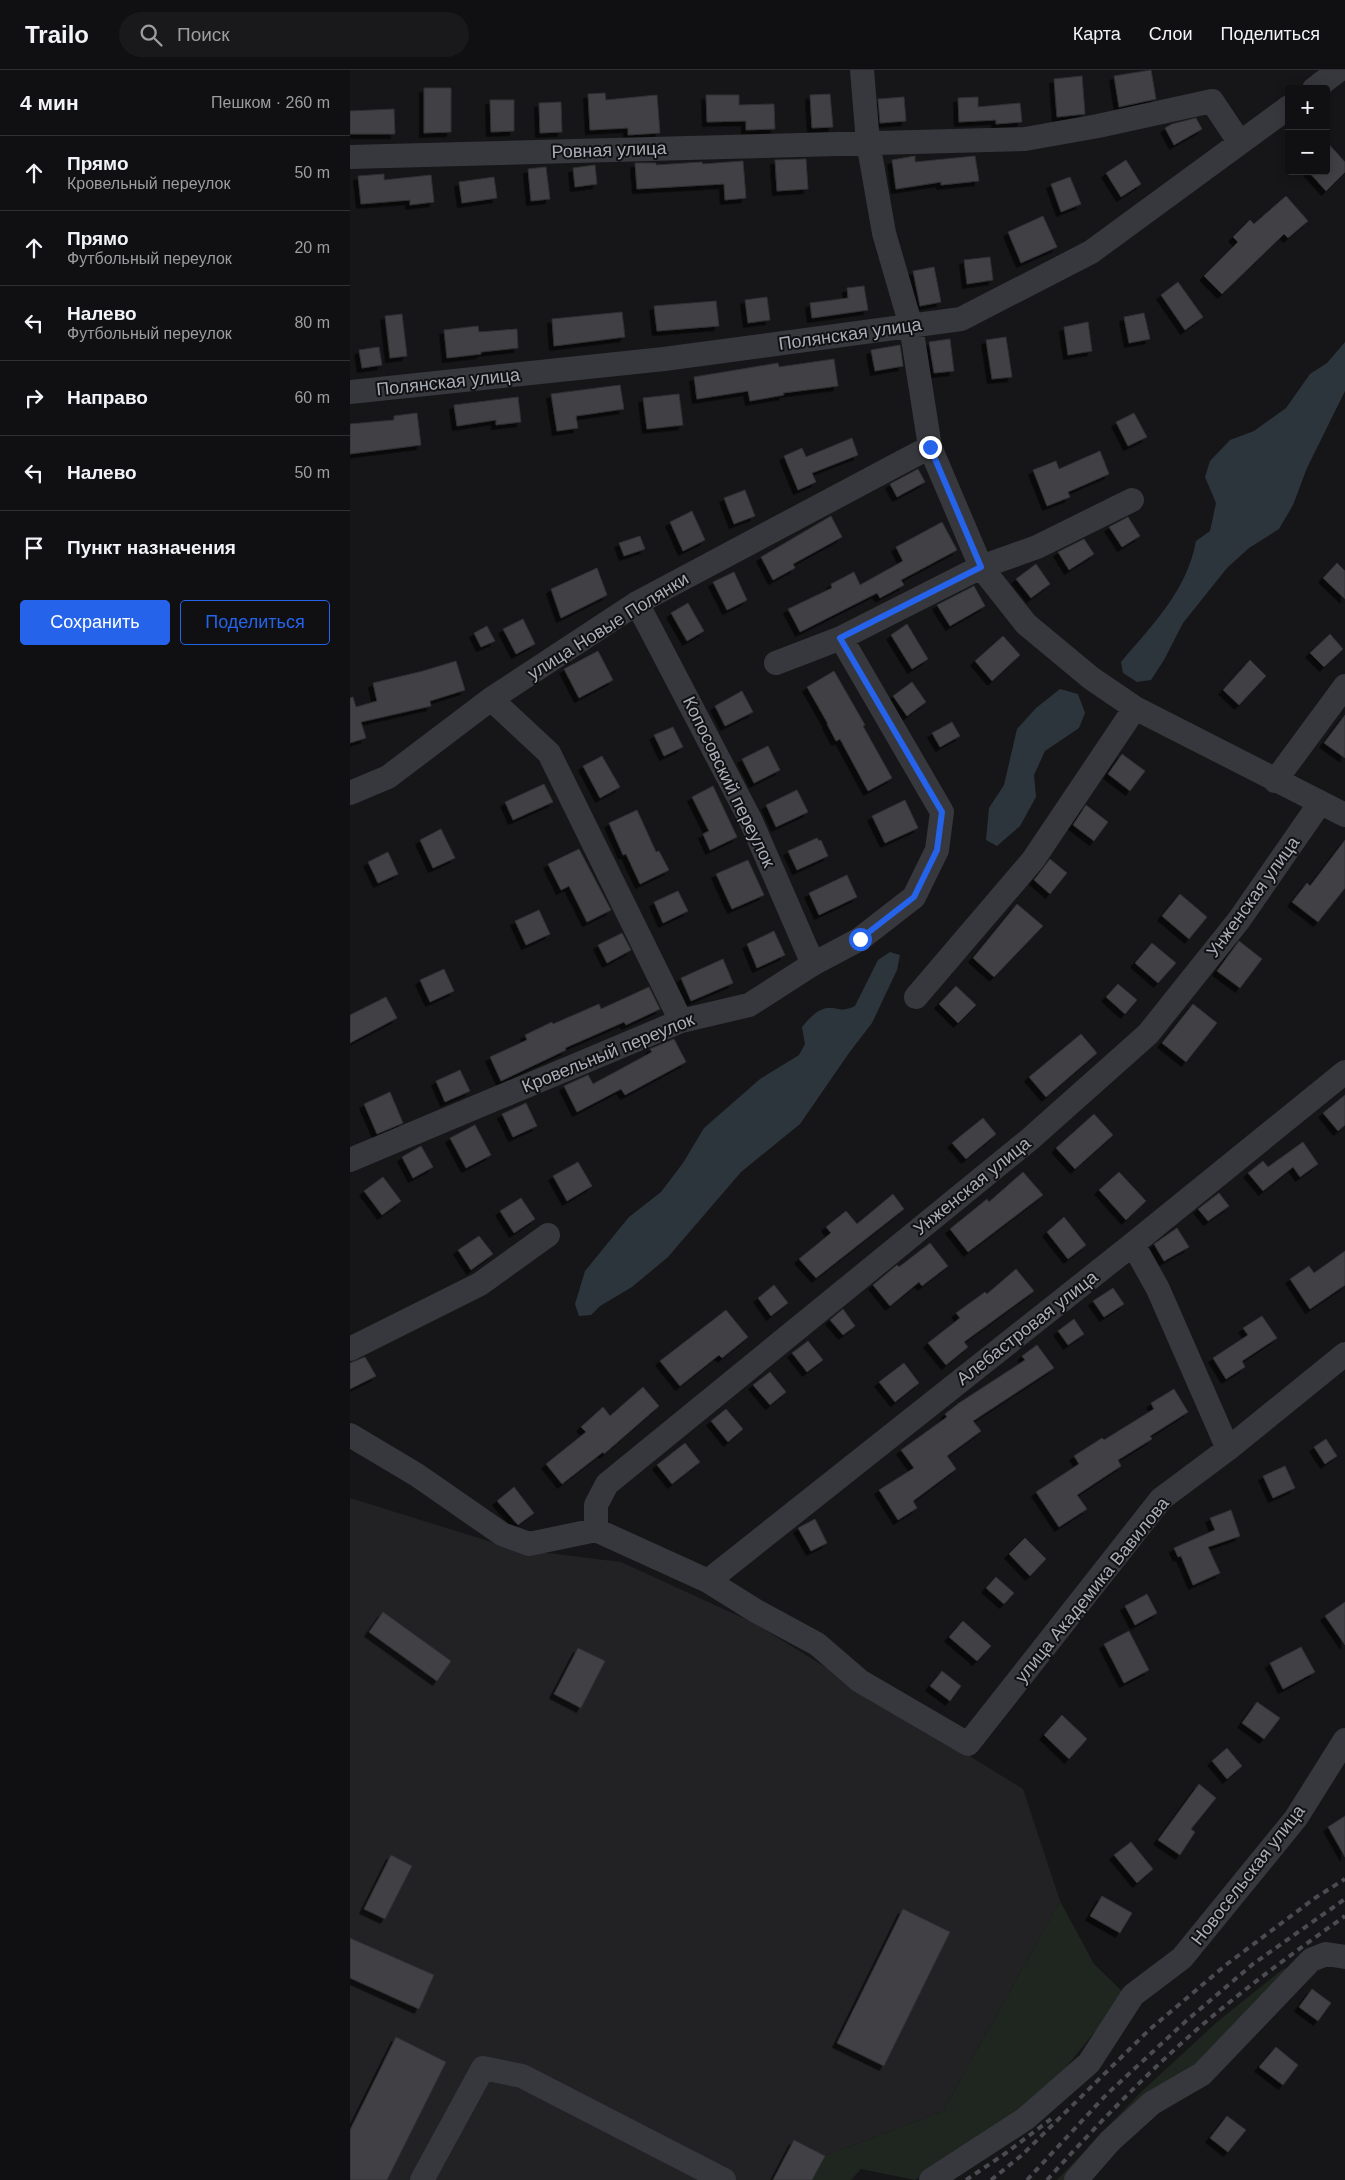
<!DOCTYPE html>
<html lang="ru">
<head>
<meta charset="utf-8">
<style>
  :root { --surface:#101012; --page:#19191b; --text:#f1f3f6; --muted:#9c9d9f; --line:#303032; --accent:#2563eb }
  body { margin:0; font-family:Helvetica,sans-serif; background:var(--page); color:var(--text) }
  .controls { position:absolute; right:15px; top:15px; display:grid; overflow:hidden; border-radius:5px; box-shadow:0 2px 12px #0003 }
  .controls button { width:45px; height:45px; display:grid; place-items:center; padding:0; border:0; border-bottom:1px solid var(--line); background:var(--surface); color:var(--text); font:25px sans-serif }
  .stop { position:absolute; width:15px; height:15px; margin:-11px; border:4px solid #2563eb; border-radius:50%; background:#fff }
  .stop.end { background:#2563eb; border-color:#fff; box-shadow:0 1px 5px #0008 }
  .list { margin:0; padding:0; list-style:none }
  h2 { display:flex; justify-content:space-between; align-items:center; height:65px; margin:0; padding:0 20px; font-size:21px }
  h2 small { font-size:16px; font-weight:400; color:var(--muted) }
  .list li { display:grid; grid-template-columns:32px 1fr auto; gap:15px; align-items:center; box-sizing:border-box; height:75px; padding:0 20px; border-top:1px solid var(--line) }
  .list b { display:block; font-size:19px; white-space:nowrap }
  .list p { margin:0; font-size:16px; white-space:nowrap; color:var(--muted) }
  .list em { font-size:16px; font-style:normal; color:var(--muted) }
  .actions { display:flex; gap:10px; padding:15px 20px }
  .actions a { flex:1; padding:11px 0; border:1px solid var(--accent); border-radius:5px; text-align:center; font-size:18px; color:var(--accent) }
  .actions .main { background:var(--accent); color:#fff }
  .icon { flex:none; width:28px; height:28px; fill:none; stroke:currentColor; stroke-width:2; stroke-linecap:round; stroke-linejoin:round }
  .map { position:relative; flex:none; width:995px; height:2110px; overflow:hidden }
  header { display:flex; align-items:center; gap:30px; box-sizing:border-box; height:70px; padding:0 25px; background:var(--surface); border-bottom:1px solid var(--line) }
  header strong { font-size:24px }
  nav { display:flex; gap:28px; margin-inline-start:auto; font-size:18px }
  .search { width:350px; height:45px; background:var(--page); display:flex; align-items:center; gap:12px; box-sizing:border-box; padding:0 18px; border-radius:28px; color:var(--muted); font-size:19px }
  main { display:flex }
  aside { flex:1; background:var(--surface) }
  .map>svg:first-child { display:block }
  .built { fill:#222225 }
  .green { fill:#1e261f }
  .water { fill:#2c353c }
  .building { fill:#404145; stroke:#303034; filter:url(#shadow) }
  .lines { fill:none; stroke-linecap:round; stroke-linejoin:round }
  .minor { stroke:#37383d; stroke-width:24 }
  .rail { stroke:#4a4c52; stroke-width:4; stroke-dasharray:6 5; stroke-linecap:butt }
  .route { stroke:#2563eb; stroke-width:6 }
  .labels { text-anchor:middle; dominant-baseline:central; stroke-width:4; stroke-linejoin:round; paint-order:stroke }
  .street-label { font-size:18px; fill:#a8adb8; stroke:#111113 }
</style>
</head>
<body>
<header>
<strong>Trailo</strong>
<div class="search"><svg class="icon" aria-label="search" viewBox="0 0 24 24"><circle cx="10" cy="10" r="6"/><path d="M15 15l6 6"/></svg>Поиск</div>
<nav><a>Карта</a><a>Слои</a><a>Поделиться</a></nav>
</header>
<main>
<aside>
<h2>4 мин<small>Пешком · 260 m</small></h2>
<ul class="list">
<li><svg class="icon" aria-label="ahead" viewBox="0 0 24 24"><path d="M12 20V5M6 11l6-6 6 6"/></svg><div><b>Прямо</b><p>Кровельный переулок</p></div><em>50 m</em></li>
<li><svg class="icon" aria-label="ahead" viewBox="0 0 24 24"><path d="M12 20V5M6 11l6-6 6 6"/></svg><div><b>Прямо</b><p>Футбольный переулок</p></div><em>20 m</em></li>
<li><svg class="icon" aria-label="left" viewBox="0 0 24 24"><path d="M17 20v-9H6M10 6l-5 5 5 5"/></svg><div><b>Налево</b><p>Футбольный переулок</p></div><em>80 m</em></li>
<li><svg class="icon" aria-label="right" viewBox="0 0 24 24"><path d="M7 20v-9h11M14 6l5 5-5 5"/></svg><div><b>Направо</b></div><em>60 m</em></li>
<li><svg class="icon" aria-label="left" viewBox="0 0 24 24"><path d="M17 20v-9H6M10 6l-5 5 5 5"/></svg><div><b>Налево</b></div><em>50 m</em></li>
<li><svg class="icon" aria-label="arrive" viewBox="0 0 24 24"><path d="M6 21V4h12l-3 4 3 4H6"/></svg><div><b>Пункт назначения</b></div></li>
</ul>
<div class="actions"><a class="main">Сохранить</a><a>Поделиться</a></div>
</aside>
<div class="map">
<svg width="995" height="2110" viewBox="0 0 995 2110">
  <defs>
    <filter id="shadow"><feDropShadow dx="-4.5" dy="4.5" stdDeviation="0" flood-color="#0009"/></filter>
  </defs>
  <rect width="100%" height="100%" fill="#161618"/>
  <path class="built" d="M0 1428 164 1479 271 1492 404 1553 673 1719 710 1831 593 2041 475 2086 462 2110H0Z"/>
  <path class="green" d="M710 1831 744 1894 775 1924 702 2015 651 2053 565 2110 511 2099 501 2110H462L475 2086 593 2041Z
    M949 1896 842 2004 718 2110H707L790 2023 867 1952 933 1899Z"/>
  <path class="water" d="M995 272V321L957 398 943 435 929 459 899 478 877 498 833 553 814 590 801 610 787 612 773 603 771 592C802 555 837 521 846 471L860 461 866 433 855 407 860 391 880 370 904 361 936 338 960 304 977 293Z
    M710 619 728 624 735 643 729 658 695 681 684 705 686 727 670 756 647 776 636 770 639 738 654 715 667 659 686 638Z
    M540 882 550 885 547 900 522 953 499 983 450 1054 391 1102 318 1187 282 1217 250 1236 241 1245 229 1246 225 1234 235 1201 279 1147 311 1122 333 1093 354 1058 410 1009 449 985 455 974 452 957C458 950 467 939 477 938 491 937 489 943 505 936L528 890Z"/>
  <path class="building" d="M801 0 806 29 769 37 764 6Z
    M732 6 735 44 707 47 704 9Z
    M74 18H101V62L74 63Z
    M255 23 256 30 307 25 310 63 278 65V58L240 60 238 24Z
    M480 24 483 57 462 58 460 25Z
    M356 25H389V35L424 34 425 59 396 60V51L357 52Z
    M554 27 556 51 530 53 528 29Z
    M628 27V37L670 33 672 52 646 54V50L609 52 608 28Z
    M140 30H164V61L141 62Z
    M211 32 212 62 190 63 189 33Z
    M44 39 45 64H0V41Z
    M846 48 852 59 824 75 815 58 822 54Z
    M976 71 995 92V102L976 121 958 101H976Z
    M565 86V92L625 86 629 111 591 115V112L546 119 542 90Z
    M456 89 458 119 427 121 425 90Z
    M776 90 791 114 771 127 756 103Z
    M393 91 396 128 375 130 374 114 287 119 285 93H306V95L352 92 353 94Z
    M245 95 247 114 225 117 223 98Z
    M196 97 200 129 181 131 178 99Z
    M34 104V110L81 105 84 132 60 135V130L11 134 8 106Z
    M144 107 147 128 112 133 109 112Z
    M720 107 731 134 711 142 701 114Z
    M936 126 958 151 938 168 934 164 872 224 854 206 888 172 883 167 900 150 904 154Z
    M693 146 707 177 671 193 658 162Z
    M640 187 643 210 617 214 614 190Z
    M584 197 591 232 570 236 563 201Z
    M828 212 853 247 835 260 811 225Z
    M514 216 518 240 462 248 460 233 498 228 497 218Z
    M417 227 420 250 398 253 395 230Z
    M366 231 369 256 307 261 304 236Z
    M272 242 275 267 204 276 202 249Z
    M794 243 800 269 779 273 774 247Z
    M52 244 57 286 40 288 35 246Z
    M738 252 742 281 718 285 714 257Z
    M128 256 129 262 167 259 168 278 131 282V284L97 288 94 260Z
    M656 267 662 307 642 309 636 270Z
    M600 269 604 301 584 303 579 272Z
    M550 275 553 296 525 301 521 280Z
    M29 277 32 295 12 298 9 280Z
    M484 289 488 316 433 323 434 325 400 331 398 321 347 329 344 307 428 293 429 297Z
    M270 315 274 339 226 346 228 358 207 361 201 324Z
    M329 324 333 355 297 359 293 328Z
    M168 327 171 352 146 355V350L107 356 104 335Z
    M67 343 71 375 0 384V354L44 350V346Z
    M784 343 797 367 778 376 766 352Z
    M502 368 508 385 462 403 466 412 448 420 434 386 452 378 456 387Z
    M750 381 759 404 718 422 720 427 697 436 683 400 706 391 709 399Z
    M568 399 575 412 547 427 540 414Z
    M395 420 405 446 384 454 374 428Z
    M342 441 355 470 333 481 320 452Z
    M481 446 492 467 443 494 445 498 423 510 411 487Z
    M778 447 790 466 772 477 759 457Z
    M592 452 607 480 551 510 554 515 530 528 527 523 450 562 438 539 482 518 481 514 504 502 510 515 553 491 546 477Z
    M290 466 295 479 274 486 269 473Z
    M734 469 744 484 719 500 708 482Z
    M987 493 995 501V529L973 508Z
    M686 494 700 514 681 528 666 509Z
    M247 498 257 525 211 548 201 519Z
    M384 502 397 530 377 540 363 512Z
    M624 516 635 536 600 556 587 535Z
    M338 533 354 561 337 571 321 543Z
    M173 549 185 574 166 584 153 559Z
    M557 554 578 589 562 599 541 565Z
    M137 556 145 571 131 577 124 563Z
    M980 564 993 579 974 597 960 583Z
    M653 566 670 585 642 611 625 591Z
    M248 581 263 610 229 628 214 599Z
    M900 590 916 606 889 635 873 620Z
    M106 591 115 620 80 631 81 636 11 652 16 668 0 673V628L3 627 6 637 27 631 23 613 73 601Z
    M484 601 515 655 513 656 542 708 518 721 490 669 486 671 477 654H478L457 617Z
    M562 612 576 632 557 646 543 626Z
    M392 621 403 642 375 656 365 636Z
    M995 645V688L974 673Z
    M602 652 610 666 590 677 582 663Z
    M323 657 333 677 314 686 304 665Z
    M418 676 430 700 404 713 392 689Z
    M772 684 795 701 780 721 758 704Z
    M252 686 270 717 250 728 233 696Z
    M194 714 203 732 163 750 155 732Z
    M363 716 387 767 360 780 353 764 359 761 342 727Z
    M447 720 458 742 426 757 416 735Z
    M555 730 568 758 535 773 522 746Z
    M736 735 758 752 744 771 723 755Z
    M287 740 306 782 309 781 319 800 290 814 276 784 273 785 259 753Z
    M91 759 105 788 83 798 70 770Z
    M467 768 469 771 471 770 478 786 447 800 438 781Z
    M995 770V818L968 852 942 832 957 813 960 816Z
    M229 779 261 840 237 852 219 816 211 820 198 794Z
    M38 782 48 804 28 813 18 792Z
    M700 789 717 803 700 824 684 810Z
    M398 790 414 825 382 839 366 804Z
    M497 805 507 827 469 845 459 823Z
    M328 821 338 841 313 853 304 832Z
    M830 824 857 847 839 869 812 846Z
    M667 834 693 856 644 907 623 888Z
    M189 840 200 864 176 875 165 851Z
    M424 861 435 885 407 898 397 874Z
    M272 863 281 880 257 893 248 875Z
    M889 871 912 889 890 918 867 901Z
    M802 873 826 893 808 913 785 893Z
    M373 889 383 913 341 931 331 908Z
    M94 899 104 921 80 932 70 910Z
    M768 914 787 930 775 944 756 927Z
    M606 916 626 935 608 953 589 934Z
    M299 917 310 939 276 955 274 952 215 978 216 980 151 1011 140 987 177 970 175 965 202 952 203 954 249 934 251 939Z
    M36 927 47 948 0 973V945Z
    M843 934 867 953 836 992 812 973Z
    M731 964 747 983 696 1027 679 1007Z
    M324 969 336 992 275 1025 271 1019 227 1042 214 1016 238 1005 243 1014 302 982 300 979Z
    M110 1000 120 1021 95 1032 86 1011Z
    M40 1022 53 1053 27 1064 14 1034Z
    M995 1025V1055L988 1061 973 1043Z
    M176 1033 187 1056 163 1067 152 1044Z
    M744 1044 763 1065 725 1099 706 1078Z
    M633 1048 646 1064 616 1089 602 1073Z
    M125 1055 141 1085 116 1098 100 1068Z
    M953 1072 968 1094 950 1107 943 1097 913 1121 898 1103 913 1091 918 1097Z
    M71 1076 83 1097 63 1108 52 1087Z
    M228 1092 242 1116 217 1131 203 1106Z
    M673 1102 693 1125 618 1182 600 1159 637 1129 639 1132Z
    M769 1102 796 1131 776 1150 749 1120Z
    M33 1107 51 1131 32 1145 14 1121Z
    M869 1123 879 1136 858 1151 848 1139Z
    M543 1124 554 1139 466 1208 449 1189 481 1163 476 1157 496 1141 507 1154Z
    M171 1128 185 1149 164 1163 150 1141Z
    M714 1147 736 1175 718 1189 697 1162Z
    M827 1158 839 1177 814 1191 804 1174Z
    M129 1166 143 1184 121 1200 108 1180Z
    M580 1173 598 1196 572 1216 569 1212 540 1236 523 1215 547 1195 549 1197Z
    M995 1181V1215L960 1239 940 1209 959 1196 964 1203Z
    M666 1199 684 1221 614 1272 618 1277 596 1295 578 1273 610 1248 606 1243 635 1222 637 1224Z
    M424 1215 438 1233 421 1246 408 1228Z
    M763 1218 774 1234 754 1247 743 1231Z
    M493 1239 505 1256 493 1265 480 1250Z
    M376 1240 398 1267 372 1288 369 1285 330 1316 310 1291Z
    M912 1246 927 1268 892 1291 895 1297 876 1309 863 1288 898 1265 893 1258Z
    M724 1249 734 1264 718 1275 708 1261Z
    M458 1271 473 1290 457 1302 442 1283Z
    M687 1275 704 1298 623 1351 631 1361 597 1386 606 1399 563 1431 567 1438 548 1450 529 1420 564 1398 551 1380 597 1347 595 1344 609 1333 675 1290 672 1286Z
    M15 1287 26 1306 0 1319V1293Z
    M554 1293 569 1313 545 1332 529 1312Z
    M420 1302 436 1322 420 1335 403 1315Z
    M293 1317 309 1336 254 1384 253 1382 212 1414 196 1394 236 1362 231 1357 253 1337 260 1346Z
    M824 1319 838 1342 800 1366 802 1369 768 1390 771 1396 727 1425 737 1439 709 1457 686 1422 729 1394 724 1386 752 1368 754 1370 804 1339 801 1333Z
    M376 1339 393 1359 378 1372 361 1351Z
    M976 1369 987 1386 975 1394 964 1377Z
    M335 1373 350 1392 322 1414 307 1395Z
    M935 1396 945 1418 923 1428 913 1406Z
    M164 1417 184 1443 168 1455 147 1431Z
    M881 1440 890 1466 858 1477 870 1503 843 1515 831 1486 828 1487 824 1478 865 1460 860 1448Z
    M465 1449 477 1473 461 1481 448 1458Z
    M675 1468 696 1489 680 1506 659 1484Z
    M646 1507 664 1523 654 1534 636 1518Z
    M797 1524 807 1543 785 1555 775 1536Z
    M995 1532V1575L975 1546Z
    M33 1542 101 1591 87 1611 19 1562Z
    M613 1551 641 1576 627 1591 599 1567Z
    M779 1561 799 1600 774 1613 754 1574Z
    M951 1577 965 1602 933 1619 920 1593Z
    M228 1578 255 1591 231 1638 204 1624Z
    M592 1601 611 1616 600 1631 580 1616Z
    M907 1632 930 1648 914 1669 892 1653Z
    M712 1645 737 1669 719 1689 694 1665Z
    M877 1678 892 1696 877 1709 862 1691Z
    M849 1714 866 1728 841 1759 845 1762 830 1785 808 1770Z
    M995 1746V1787L978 1757Z
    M781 1772 803 1799 787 1813 764 1785Z
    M41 1785 62 1796 35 1849 14 1839Z
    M752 1826 782 1843 770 1863 740 1846Z
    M553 1839 600 1862 534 1996 487 1973Z
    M0 1868 84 1905 69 1939 0 1908Z
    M962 1919 981 1933 968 1951 949 1937Z
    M46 1967 96 1992 37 2110H0V2060Z
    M926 1977 948 1995 933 2015 909 1997Z
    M877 2046 896 2060 878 2082 860 2068Z
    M444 2070 475 2086 462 2110H423Z"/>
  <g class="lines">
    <path class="minor" d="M512 0 518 72 534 163 561 256 580 377 631 497 676 554 741 608 785 638 995 745
      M964 19 989 0
      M0 87 675 69 748 56 862 31 890 73
      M0 322 314 289 611 249 741 182 939 37
      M287 533 401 751 463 894
      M426 593 491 568 631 497 687 477 782 430
      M141 629 199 683 331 951
      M925 711 995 616
      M0 723 38 707 141 629 287 533 580 377
      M566 927 683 790 785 638
      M0 1090 331 951 399 935 463 894 510 869 564 827 587 780 592 742 491 568
      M783 1174 808 1219 878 1379
      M0 1279 130 1214 198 1165
      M0 1365 67 1405 152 1464 179 1474 246 1460 358 1511 406 1541 467 1574 510 1611 618 1674 811 1429 878 1379 995 1284
      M246 1460V1435L257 1414 680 1069 798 964 889 850 970 733
      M358 1511 783 1174 995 1002
      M72 2110 133 1998 172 2006 374 2110
      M581 2110 675 2049 739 1993 783 1925 832 1888 946 1748 995 1670
      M726 2110 760 2071 802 2033 852 2004 961 1890 976 1884 995 1887"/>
    <path class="rail" d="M616 2110 656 2083 701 2049
      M641 2110 672 2085 799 1960 877 1894 965 1828 995 1809
      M677 2110 756 2025 836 1951 903 1894 995 1829
      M697 2110C744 2058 792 2008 844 1962 892 1920 943 1883 995 1846"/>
  </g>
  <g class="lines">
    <path class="route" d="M510 869 564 827 587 780 592 742 490 568 631 497 580 377"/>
  </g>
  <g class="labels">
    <g class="street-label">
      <text transform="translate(259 80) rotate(-2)">Ровная улица</text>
      <text transform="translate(500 264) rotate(-8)">Полянская улица</text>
      <text transform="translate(98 312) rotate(-6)">Полянская улица</text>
      <text transform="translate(258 556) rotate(-32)">улица Новые Полянки</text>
      <text transform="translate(379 712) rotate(64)">Копосовский переулок</text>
      <text transform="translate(903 827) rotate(-54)">Унженская улица</text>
      <text transform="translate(258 983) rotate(-22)">Кровельный переулок</text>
      <text transform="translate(622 1116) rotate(-39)">Унженская улица</text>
      <text transform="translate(677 1258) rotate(-38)">Алебастровая улица</text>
      <text transform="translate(742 1520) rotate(-51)">улица Академика Вавилова</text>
      <text transform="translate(898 1805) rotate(-52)">Новосельская улица</text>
    </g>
  </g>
</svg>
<div class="controls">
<button>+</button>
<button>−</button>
</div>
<div class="stop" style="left:510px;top:869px"></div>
<div class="stop end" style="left:580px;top:377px"></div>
</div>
</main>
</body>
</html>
